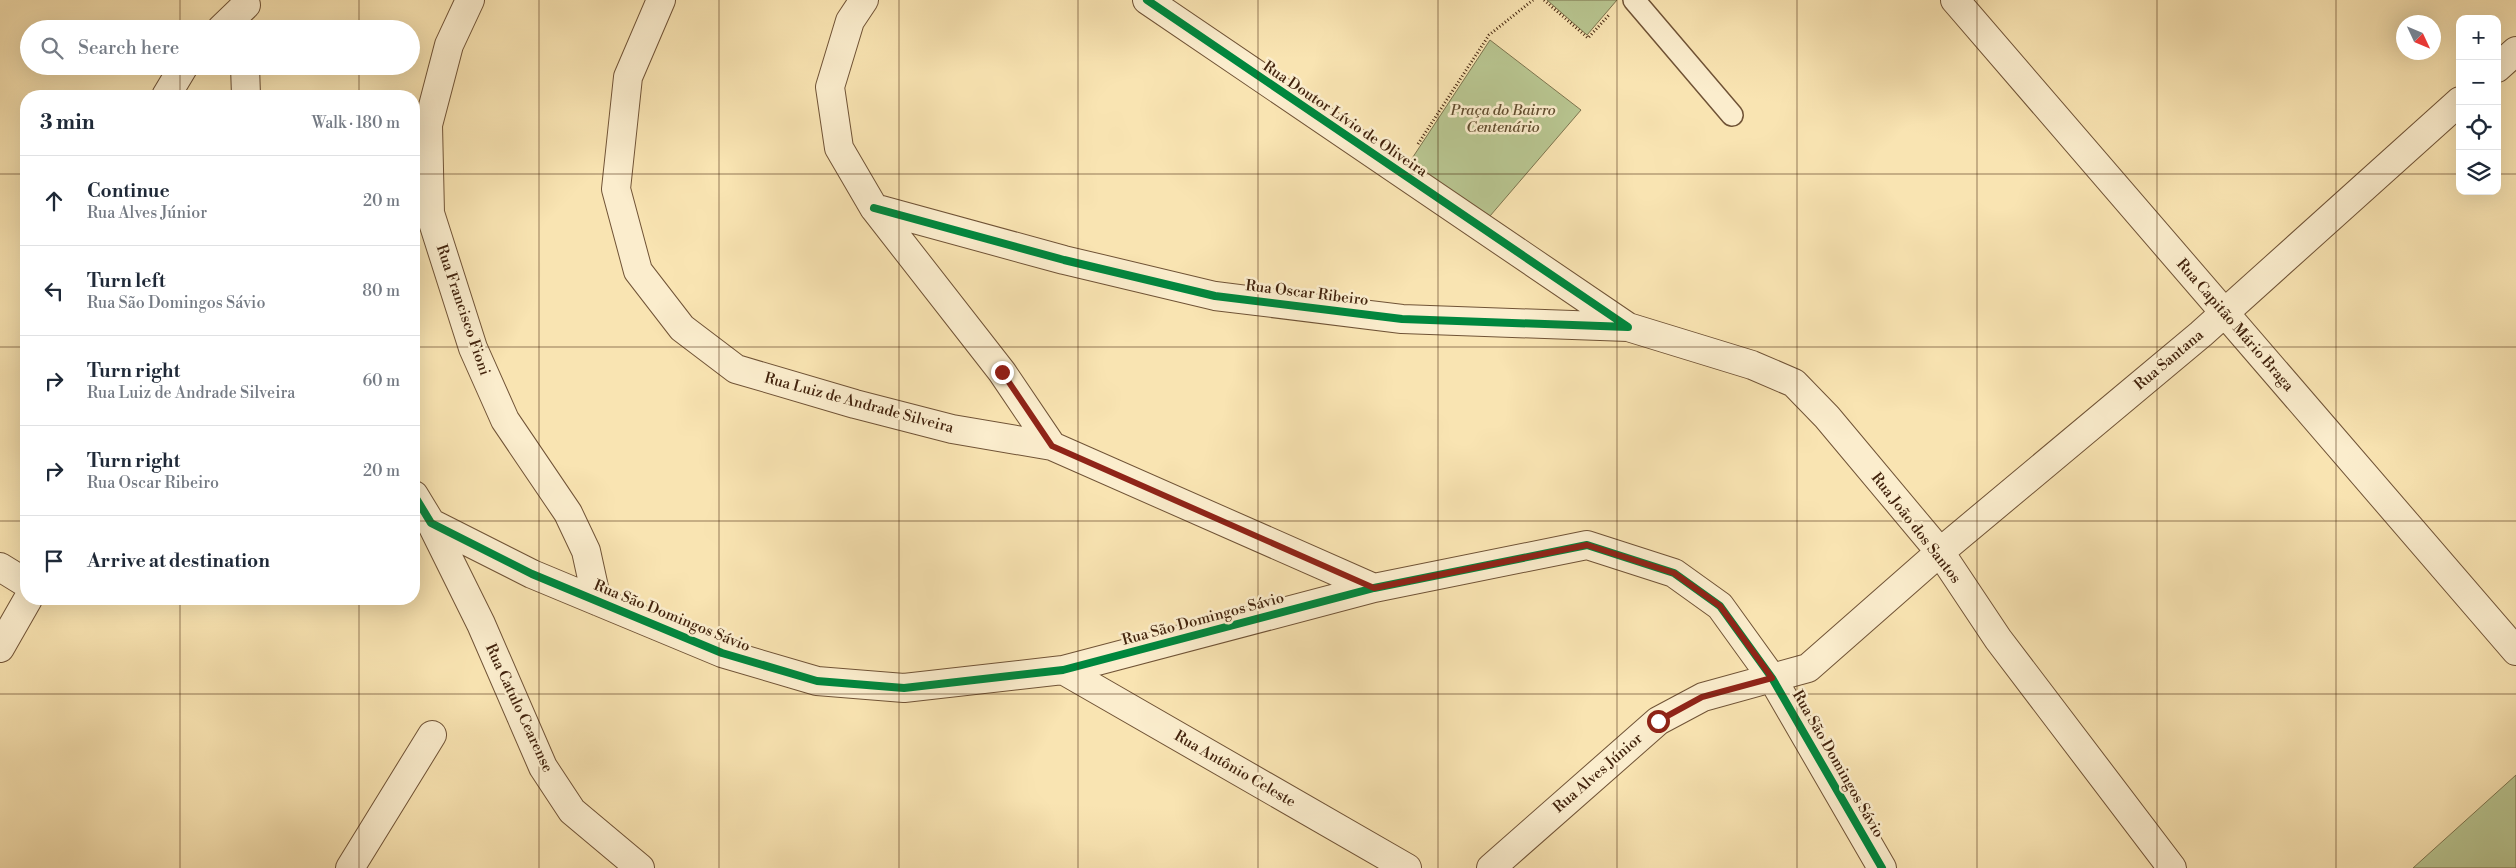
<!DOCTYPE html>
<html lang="en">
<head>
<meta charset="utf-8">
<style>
  :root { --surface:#fff; --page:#f6f6f7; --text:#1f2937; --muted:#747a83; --line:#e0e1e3 }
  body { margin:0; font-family:"Libre Bodoni",serif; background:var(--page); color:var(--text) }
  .controls { position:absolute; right:15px; top:15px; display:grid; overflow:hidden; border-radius:10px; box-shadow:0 5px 20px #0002 }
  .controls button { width:45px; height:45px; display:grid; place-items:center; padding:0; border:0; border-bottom:1px solid var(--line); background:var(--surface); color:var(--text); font:25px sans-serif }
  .compass { position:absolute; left:2396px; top:15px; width:45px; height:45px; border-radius:50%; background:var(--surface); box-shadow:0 5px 20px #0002; rotate:134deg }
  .stop { position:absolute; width:15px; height:15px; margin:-11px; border:4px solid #8f2418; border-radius:50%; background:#fff }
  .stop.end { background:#8f2418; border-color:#fff; box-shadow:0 1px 5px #0008 }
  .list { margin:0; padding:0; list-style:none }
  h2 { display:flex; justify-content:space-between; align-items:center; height:65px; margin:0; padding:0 20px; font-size:21px }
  h2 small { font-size:16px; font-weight:400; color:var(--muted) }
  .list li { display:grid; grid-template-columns:32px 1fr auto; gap:15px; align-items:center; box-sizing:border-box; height:90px; padding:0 20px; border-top:1px solid var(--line) }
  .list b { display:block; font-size:19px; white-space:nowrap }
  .list p { margin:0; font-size:16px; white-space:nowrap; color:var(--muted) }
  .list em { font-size:16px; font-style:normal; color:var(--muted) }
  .icon { flex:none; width:28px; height:28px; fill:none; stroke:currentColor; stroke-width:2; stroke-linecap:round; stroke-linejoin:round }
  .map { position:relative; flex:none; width:2516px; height:868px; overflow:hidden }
  .search { position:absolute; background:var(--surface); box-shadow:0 5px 20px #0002; left:20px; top:20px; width:400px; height:55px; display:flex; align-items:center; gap:12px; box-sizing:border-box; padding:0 18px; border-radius:28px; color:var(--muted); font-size:19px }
  .panel { position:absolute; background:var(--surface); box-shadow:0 5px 20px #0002; left:20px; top:90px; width:400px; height:515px; border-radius:20px }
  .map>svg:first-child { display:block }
  .green { fill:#b8c590; stroke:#7d744e }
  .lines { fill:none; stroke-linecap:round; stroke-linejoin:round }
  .service-casing { stroke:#705336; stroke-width:24 }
  .minor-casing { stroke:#705336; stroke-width:30 }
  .path { stroke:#42230d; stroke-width:3; stroke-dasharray:1 2.5; stroke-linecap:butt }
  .service { stroke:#fbedcd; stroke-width:21 }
  .minor { stroke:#fbedcd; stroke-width:28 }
  .cycleway-casing { stroke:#fbedcd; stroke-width:11 }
  .cycleway { stroke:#00873e; stroke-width:8 }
  .route { stroke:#8f2418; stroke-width:6 }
  .grid { fill:none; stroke:#42230d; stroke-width:1; stroke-opacity:0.55 }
  .labels { text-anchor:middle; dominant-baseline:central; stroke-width:5; stroke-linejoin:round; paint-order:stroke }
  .park-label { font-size:15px; font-style:italic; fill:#604c2e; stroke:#fbedcd }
  .street-label { font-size:15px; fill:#42230d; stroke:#fbedcd }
</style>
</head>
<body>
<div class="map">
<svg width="2516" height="868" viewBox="0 0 2516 868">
  <rect width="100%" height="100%" fill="#f9e4b2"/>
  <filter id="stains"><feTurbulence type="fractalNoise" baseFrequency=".004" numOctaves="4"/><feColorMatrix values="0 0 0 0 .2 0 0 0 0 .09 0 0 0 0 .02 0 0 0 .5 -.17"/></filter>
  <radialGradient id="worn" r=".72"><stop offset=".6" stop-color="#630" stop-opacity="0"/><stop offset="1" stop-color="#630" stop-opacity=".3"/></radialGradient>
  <path class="green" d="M1547 0H1617L1587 35Z
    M1490 40 1581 110 1490 216 1409 163Z
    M2516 775V868H2413Z"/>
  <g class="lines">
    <g class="service-casing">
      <path id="service" d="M1634 0 1732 115"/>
    </g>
    <g class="minor-casing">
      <path id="minor" d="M470 0 449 45 428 125 430 213 473 348 505 420 568 513 586 551 597 601
        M661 0 628 77 616 189 638 271 682 328 736 369 855 404 952 429 1052 446 1374 588
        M864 0 850 21 830 87 839 148 874 208 1002 372 1052 446
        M1955 0 2516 651
        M221 29 246 5
        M245 66 246 96
        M2497 68 2516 51
        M166 96 184 66
        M874 208 1064 260 1215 296 1402 319 1628 327 1147 0
        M1628 327 1752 365 1794 383 1827 417 1940 552 1998 639 2172 868
        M414 495 431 523 532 574 722 653 817 681 904 688 1063 670 1374 588 1587 545 1674 573 1720 606 1772 678 1882 868
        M431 523 481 624 543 767 572 811 640 868
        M0 567 26 583
        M0 648 28 599
        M1063 670 1407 868
        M350 868 432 735
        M1491 868 1658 721 1703 697 1808 668 1940 552 2201 334 2460 101"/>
    </g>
    <path class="path" d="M1544 0 1588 38 1609 15
      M1418 144 1489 35 1533 0"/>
    <use href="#service" class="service"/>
    <use href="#minor" class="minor"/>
    <g class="cycleway-casing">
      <path id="cycleway" d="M874 208 1064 260 1215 296 1402 319 1628 327 1147 0
        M414 495 431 523 532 574 722 653 817 681 904 688 1063 670 1374 588 1587 545 1674 573 1720 606 1772 678 1882 868"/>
    </g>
    <use href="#cycleway" class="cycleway"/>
  </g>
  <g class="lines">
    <path class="route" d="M1002 372 1052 446 1374 588 1587 545 1674 573 1720 606 1772 678 1702 697 1658 721"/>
  </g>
  <path class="grid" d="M180 0V29M359 0V29M539 0V868M719 0V868M899 0V868M1078 0V868M1258 0V868M1438 0V868M1617 0V868M1797 0V868M1977 0V868M2157 0V868M2336 0V868M180 66V96M359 66V96M0 174H26M414 174H2460M2497 174H2516M0 347H26M414 347H2516M0 521H26M414 521H2516M180 599V868M359 599V868M0 694H2516"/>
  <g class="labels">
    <g class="park-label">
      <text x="1503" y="110">Praça do Bairro<tspan x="1503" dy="17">Centenário</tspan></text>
    </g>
    <g class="street-label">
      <text transform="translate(1345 119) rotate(34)">Rua Doutor Lívio de Oliveira</text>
      <text transform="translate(1307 293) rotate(7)">Rua Oscar Ribeiro</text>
      <text transform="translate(463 310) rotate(71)">Rua Francisco Fioni</text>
      <text transform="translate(2235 325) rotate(49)">Rua Capitão Mário Braga</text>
      <text transform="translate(2169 360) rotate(-40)">Rua Santana</text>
      <text transform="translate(859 403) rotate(15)">Rua Luiz de Andrade Silveira</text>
      <text transform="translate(1916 528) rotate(52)">Rua João dos Santos</text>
      <text transform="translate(672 616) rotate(22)">Rua São Domingos Sávio</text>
      <text transform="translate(1203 619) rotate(-15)">Rua São Domingos Sávio</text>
      <text transform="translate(519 708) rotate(65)">Rua Catulo Cearense</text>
      <text transform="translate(1838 764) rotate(60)">Rua São Domingos Sávio</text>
      <text transform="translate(1235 769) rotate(30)">Rua Antônio Celeste</text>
      <text transform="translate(1598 773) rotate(-41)">Rua Alves Júnior</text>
    </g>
  </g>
  <rect width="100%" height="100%" filter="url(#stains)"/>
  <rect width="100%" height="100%" fill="url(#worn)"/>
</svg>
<div class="controls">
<button>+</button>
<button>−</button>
<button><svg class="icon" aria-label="locate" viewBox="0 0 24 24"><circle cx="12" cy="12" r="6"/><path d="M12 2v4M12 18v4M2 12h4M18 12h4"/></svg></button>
<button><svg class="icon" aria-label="layers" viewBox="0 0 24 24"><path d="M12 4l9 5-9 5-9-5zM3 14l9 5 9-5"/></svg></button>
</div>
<svg class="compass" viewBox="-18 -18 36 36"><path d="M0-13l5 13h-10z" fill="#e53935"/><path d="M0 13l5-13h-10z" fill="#747a83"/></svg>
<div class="stop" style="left:1658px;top:721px"></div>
<div class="stop end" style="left:1002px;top:372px"></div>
<div class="search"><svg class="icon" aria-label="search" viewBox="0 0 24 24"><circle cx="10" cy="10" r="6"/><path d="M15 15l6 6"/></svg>Search here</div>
<section class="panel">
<h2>3 min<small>Walk · 180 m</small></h2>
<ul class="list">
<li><svg class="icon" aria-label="ahead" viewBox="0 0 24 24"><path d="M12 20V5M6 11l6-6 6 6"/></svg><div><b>Continue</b><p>Rua Alves Júnior</p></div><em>20 m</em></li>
<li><svg class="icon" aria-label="left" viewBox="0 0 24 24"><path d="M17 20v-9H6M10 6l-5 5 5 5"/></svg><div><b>Turn left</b><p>Rua São Domingos Sávio</p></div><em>80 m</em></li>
<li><svg class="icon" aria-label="right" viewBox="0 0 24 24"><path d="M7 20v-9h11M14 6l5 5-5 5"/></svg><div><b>Turn right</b><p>Rua Luiz de Andrade Silveira</p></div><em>60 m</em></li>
<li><svg class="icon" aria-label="right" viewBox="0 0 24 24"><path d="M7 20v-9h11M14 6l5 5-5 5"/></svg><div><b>Turn right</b><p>Rua Oscar Ribeiro</p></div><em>20 m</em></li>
<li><svg class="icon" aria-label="arrive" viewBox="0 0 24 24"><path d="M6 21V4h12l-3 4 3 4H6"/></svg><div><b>Arrive at destination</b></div></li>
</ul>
</section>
</div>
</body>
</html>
